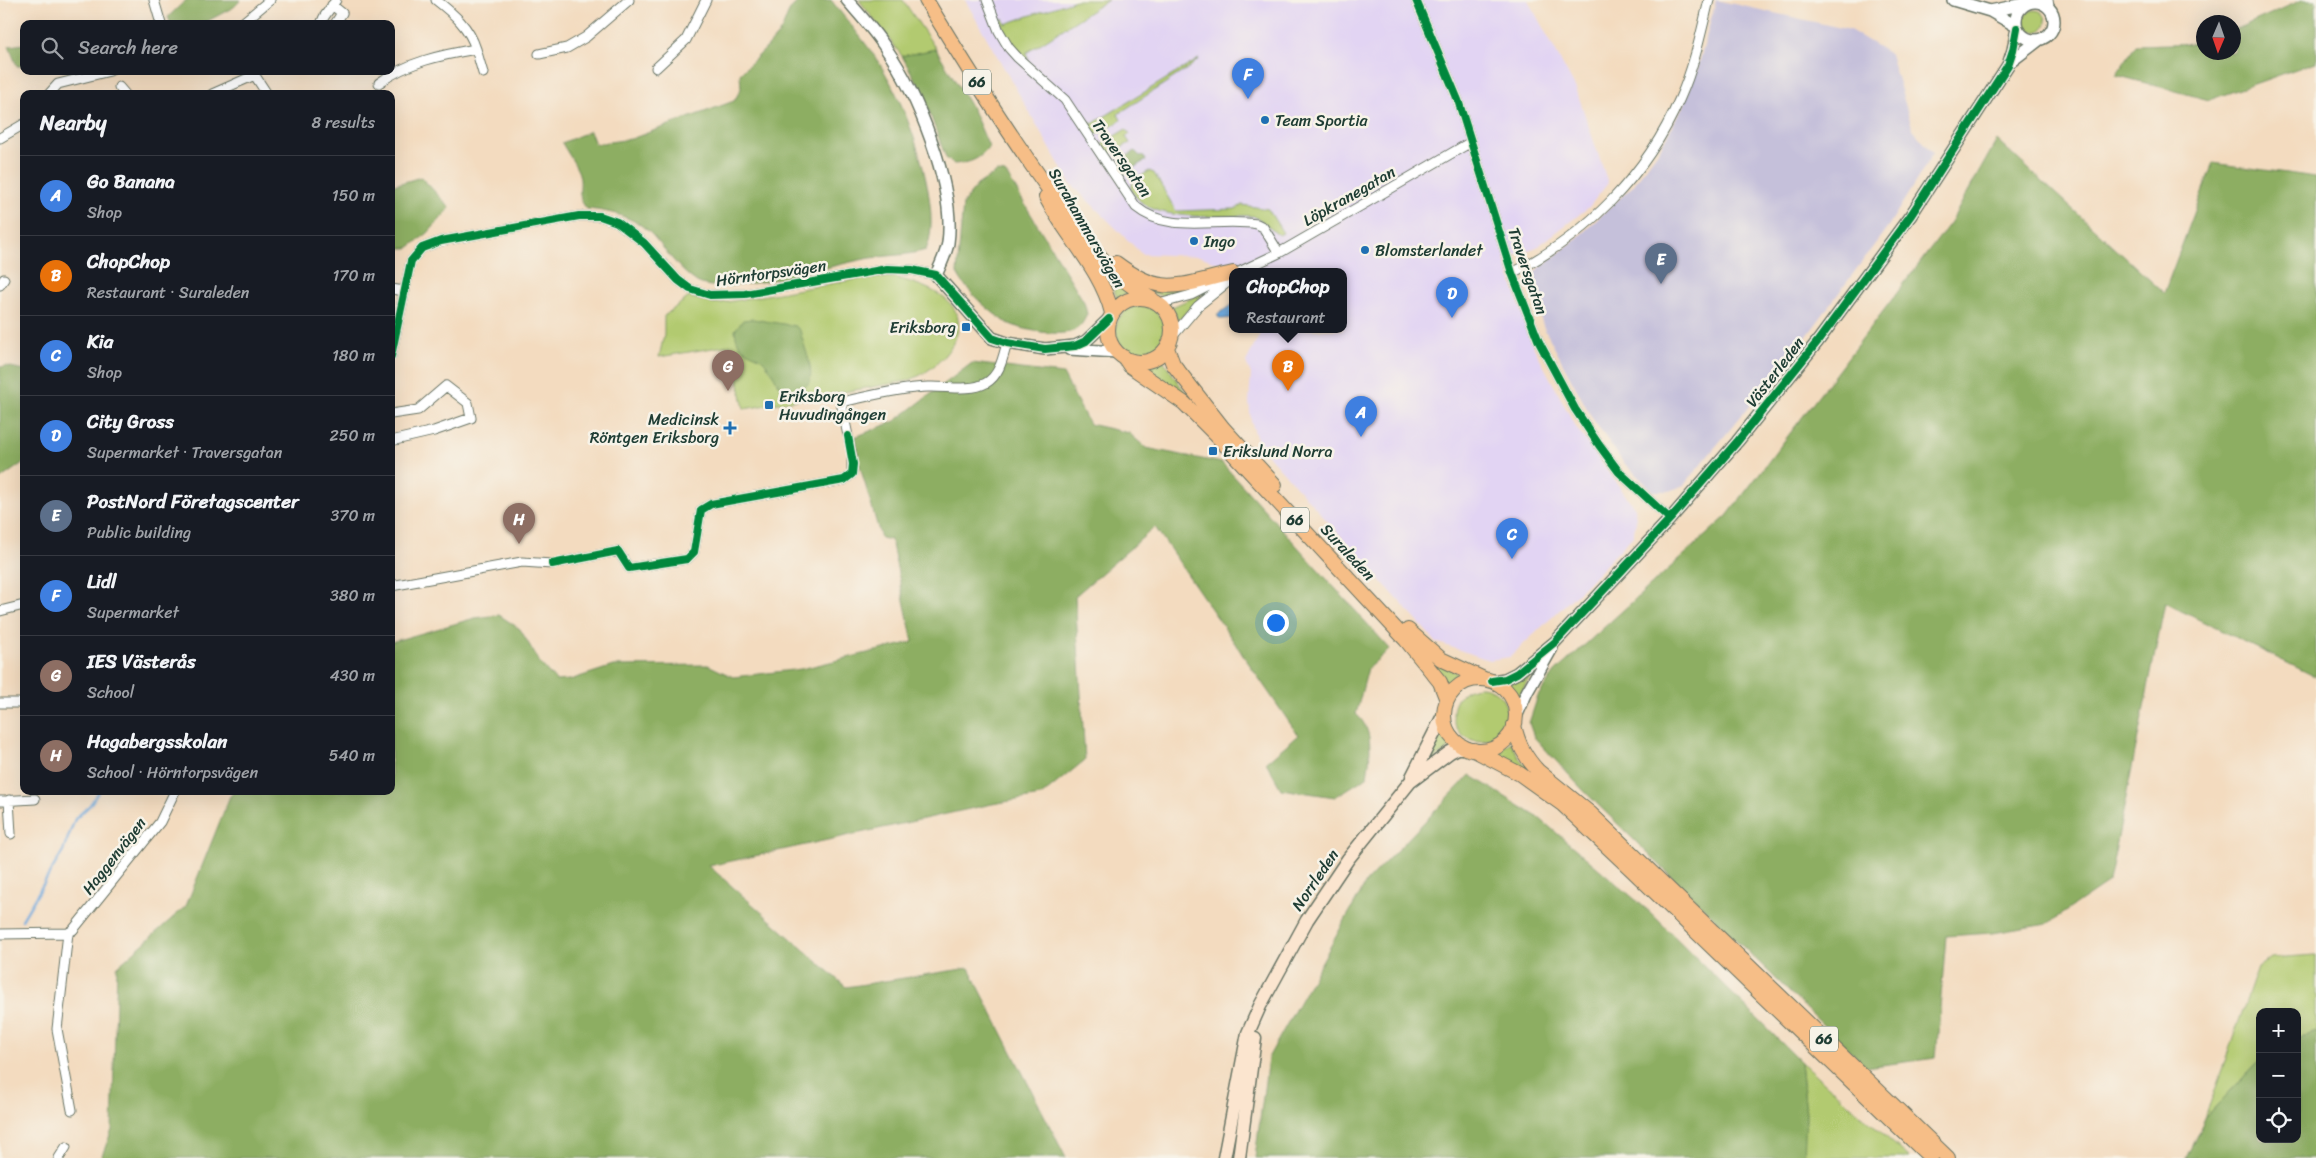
<!DOCTYPE html>
<html lang="en">
<head>
<meta charset="utf-8">
<style>
  :root { --surface:#171b24; --page:#242831; --text:#f1f3f6; --muted:#9ea1a6; --line:#363941; --accent:#b45309 }
  body { margin:0; font-family:Sriracha,sans-serif; background:var(--page); color:var(--text) }
  .controls { position:absolute; right:15px; bottom:15px; display:grid; overflow:hidden; border-radius:10px; box-shadow:0 5px 20px #0002 }
  .controls button { width:45px; height:45px; display:grid; place-items:center; padding:0; border:0; border-bottom:1px solid var(--line); background:var(--surface); color:var(--text); font:25px sans-serif }
  .compass { position:absolute; left:2196px; top:15px; width:45px; height:45px; border-radius:50%; background:var(--surface); box-shadow:0 5px 20px #0002; rotate:182deg }
  .you { position:absolute; left:1275px; top:622px; width:18px; height:18px; margin:-12px; border:4px solid #fff; border-radius:50%; background:#1a73e8; box-shadow:0 0 0 8px #1a73e833 }
  .badge { display:grid; place-items:center; width:32px; height:32px; border-radius:50%; background:var(--accent); color:#fff; font-size:16px; font-weight:700 }
  .pin { position:absolute; translate:-50% -41px; filter:drop-shadow(0 1px 2px #0008) }
  .pin::after { content:''; position:absolute; top:26px; width:18px; height:15px; background:inherit; clip-path:polygon(0 0,100% 0,50% 100%) }
  .popup { position:absolute; left:1229px; top:268px; width:118px; height:65px; box-sizing:border-box; display:grid; place-content:center; border-radius:10px; background:var(--surface); filter:drop-shadow(0 1px 4px #0005); font-size:16px; white-space:nowrap; color:var(--muted) }
  .popup b { font-size:19px; color:var(--text) }
  .popup::after { content:''; position:absolute; left:50%; top:100%; margin-left:-10px; border:10px solid transparent; border-top-color:var(--surface) }
  .list { margin:0; padding:0; list-style:none }
  h2 { display:flex; justify-content:space-between; align-items:center; height:65px; margin:0; padding:0 20px; font-size:21px }
  h2 small { font-size:16px; font-weight:400; color:var(--muted) }
  .list li { display:grid; grid-template-columns:32px 1fr auto; gap:15px; align-items:center; box-sizing:border-box; height:80px; padding:0 20px; border-top:1px solid var(--line) }
  .list b { display:block; font-size:19px; white-space:nowrap }
  .list p { margin:0; font-size:16px; white-space:nowrap; color:var(--muted) }
  .list em { font-size:16px; font-style:normal; color:var(--muted) }
  .icon { flex:none; width:28px; height:28px; fill:none; stroke:currentColor; stroke-width:2; stroke-linecap:round; stroke-linejoin:round }
  .map { position:relative; flex:none; width:2316px; height:1158px; overflow:hidden }
  .search { position:absolute; background:var(--surface); box-shadow:0 5px 20px #0002; left:20px; top:20px; width:375px; height:55px; display:flex; align-items:center; gap:12px; box-sizing:border-box; padding:0 18px; border-radius:10px; color:var(--muted); font-size:19px }
  .panel { position:absolute; background:var(--surface); box-shadow:0 5px 20px #0002; left:20px; top:90px; width:375px; height:705px; border-radius:10px }
  .map>svg:first-child { display:block }
  .built { fill:#e2d4f3 }
  .industrial { fill:#c5c0da }
  .green { fill:#b2ca6f; stroke:#688452 }
  .forest { fill:#8dae62; stroke:#56764b }
  .water { fill:#6aa5da; stroke:#447187 }
  .lines { fill:none; stroke-linecap:round; stroke-linejoin:round }
  .stream { stroke:#6aa5da; stroke-width:2.5 }
  .minor-casing { stroke:#697465; stroke-width:11 }
  .tertiary-casing { stroke:#697465; stroke-width:14 }
  .secondary-casing { stroke:#697465; stroke-width:15 }
  .primary-casing { stroke:#697465; stroke-width:16 }
  .minor { stroke:#fff; stroke-width:9 }
  .tertiary { stroke:#fff; stroke-width:11 }
  .secondary { stroke:#fbe5cf; stroke-width:12 }
  .primary { stroke:#f6be87; stroke-width:14 }
  .cycleway-casing { stroke:#f7f3e8; stroke-width:11 }
  .cycleway { stroke:#00873e; stroke-width:8 }
  .poi-dot { fill:#1f6fb2; stroke:#f7f3e8; stroke-width:2 }
  .labels { text-anchor:middle; dominant-baseline:central; stroke-width:5; stroke-linejoin:round; paint-order:stroke }
  .shield { fill:#f7f3e8; stroke:#60746a; stroke-width:1 }
  .shield-label { font-size:15px; font-weight:bold; fill:#1f3d34 }
  .poi-label { font-size:16px; fill:#1f3d34; stroke:#f7f3e8; text-anchor:start }
  .street-label { font-size:16px; fill:#1f3d34; stroke:#f7f3e8 }
</style>
</head>
<body>
<div class="map">
<svg width="2316" height="1158" viewBox="0 0 2316 1158">
  <rect width="100%" height="100%" fill="#f7f3e8"/>
  <filter id="ink" filterUnits="userSpaceOnUse"><feTurbulence type="fractalNoise" baseFrequency=".02" numOctaves="2"/><feDisplacementMap in="SourceGraphic" scale="10" xChannelSelector="R" yChannelSelector="G"/><feConvolveMatrix kernelMatrix="1 2 1 2 8 2 1 2 1" color-interpolation-filters="sRGB"/></filter>
  <filter id="wash" filterUnits="userSpaceOnUse"><feTurbulence type="fractalNoise" baseFrequency=".0096" numOctaves="4" result="noise"/><feDisplacementMap in="SourceGraphic" scale="20" xChannelSelector="R" yChannelSelector="G"/><feGaussianBlur stdDeviation="1.12" result="paint"/><feColorMatrix in="noise" values="0 0 0 0 0 0 0 0 0 0 0 0 0 0 0 0 0 1.4 0 .05"/><feComposite in="paint" operator="in"/></filter>
  <g filter="url(#wash)">
    <rect width="100%" height="100%" fill="#f3dbbf"/>
    <path class="built" d="M965 0H1528L1576 89 1608 183 1589 207 1537 247 1504 259 1533 346 1577 429 1635 508 1636 522 1633 536 1586 585 1510 657 1489 660 1436 642 1259 445 1251 421 1249 402 1251 374 1246 362 1262 330H1343V272L1233 274 1225 265 1199 256 1142 254 1070 183Z"/>
    <path class="industrial" d="M1716 0 1850 30 1890 54 1913 130 1933 153 1889 225 1804 340 1684 485 1670 491H1653L1623 462 1592 418 1544 328 1529 285 1531 276 1537 270 1574 241 1633 186 1661 147 1682 108 1698 68Z"/>
    <path class="green" d="M859 0H903L936 49 902 56Z
      M1076 0H1108L1026 53 1029 59 1024 58 1011 43 1000 22 1003 18 1005 24Z
      M2024 21a11 11 0 1 1 22 0a11 11 0 1 1-22 0Z
      M1199 59 1190 67 1118 114 1121 120 1119 122 1096 135 1089 127 1087 120 1092 124Z
      M1126 129 1130 134 1126 137 1130 143 1107 155 1102 148 1103 143Z
      M1127 156 1126 162 1130 170 1122 175 1114 166Z
      M1149 171 1154 173 1176 211 1235 209 1242 205 1268 209 1283 233 1279 235C1270 230 1265 221 1253 216 1220 214 1147 226 1131 189L1133 181Z
      M1090 256 1131 292 1117 298 1113 288Z
      M893 277C926 286 976 301 952 345 941 363 926 374 907 381L744 409 731 345 659 357 664 335V316L689 297 714 303H722L863 278Z
      M1141 285 1197 287C1173 297 1163 302 1141 285Z
      M1201 294 1202 296 1178 321 1172 307Z
      M1116 330a24 24 0 1 1 48 0a24 24 0 1 1-48 0Z
      M1163 360 1186 394 1183 395 1142 368 1153 366Z
      M1424 656 1463 676 1448 687Z
      M1536 664 1519 698 1509 684Z
      M1453 714a27 27 0 1 1 54 0a27 27 0 1 1-54 0Z
      M1441 731 1452 746 1425 766Z
      M1511 742 1519 758 1530 770 1528 771 1495 753Z
      M2316 955V1032L2297 1038V1012H2260V1060L2205 1118 2258 967 2271 958Z
      M1801 1062 1910 1158H1802L1806 1114Z"/>
    <path class="forest" d="M186 0H241L234 7 202 24H171L168 17Z
      M800 0H831C851 26 874 51 889 80 910 117 944 211 926 250 906 256 886 255 865 259 832 265 722 298 697 282 680 271 668 253 655 238 639 218 611 211 587 209 574 194 584 186 578 171 574 162 567 152 562 143L590 131 595 144 631 139 734 101 741 89 740 74C752 61 766 50 777 36 789 21 783 13 800 0Z
      M2302 0H2316V62L2209 100 2116 75 2136 45 2203 43 2204 52H2234V30Z
      M24 44V66H17L9 46Z
      M936 49 973 110 989 147C979 160 970 163 954 164L946 158 922 92 902 56Z
      M1997 140 2164 293 2213 163 2316 177V677L2165 603 2109 882 2047 924 1992 933 1946 936 1936 1058 1866 1067 1583 790 1534 737 1529 723 1538 696 1555 672 1727 516 1951 222Z
      M1135 151 1140 156 1143 155 1146 160 1130 170 1126 162 1127 156Z
      M997 172 1005 173 1009 178 1084 302 1087 314C1084 321 1081 327 1073 331 1059 337 1019 330 1006 322 989 311 967 292 957 273L963 204 977 185Z
      M421 177 450 208 428 233 408 248H391V186Z
      M753 319 795 326 800 330C806 357 828 393 783 392 776 383 773 372 766 364 754 348 738 358 735 330L743 320Z
      M972 363 1063 374 1089 424 1129 433 1146 448 1222 463 1390 649 1368 668 1356 714C1375 731 1370 755 1367 777L1335 797 1281 789 1266 762 1298 735 1155 527 1075 596 1085 760 1041 796 992 804 709 866 846 987 969 968 1066 1158H101L112 1130 117 967 186 906 230 796 235 791H391V642L475 618 499 615 520 629 540 663 556 681 570 680 613 666 708 665 733 677 801 669 913 642 891 540 881 538 859 463 855 437 895 421Z
      M6 366 24 370V462L0 479V367Z
      M1470 775 1539 818 1651 913 1801 1062 1806 1114 1804 1158H1255L1268 1058 1367 881Z
      M2316 1032V1158H2186L2205 1118 2260 1060V1139H2297V1038Z"/>
    <path class="water" d="M1233 304V318L1222 319 1218 317V314Z"/>
    <g class="lines">
      <path class="stream" d="M22 920 63 851 75 819 90 805 99 791"/>
    </g>
  </g>
  <g filter="url(#ink)">
    <g class="lines">
      <g class="minor-casing">
        <path id="minor" d="M154 0 161 24
          M987 0 999 31 1009 48 1018 58 1065 100 1136 207C1170 235 1218 217 1257 224L1263 227 1279 253
          M1416 0 1458 100 1512 273 1539 342 1575 409 1599 445 1619 472 1670 519
          M2048 0 2049 7
          M332 5 342 13 335 24
          M241 24 270 0
          M321 24 324 17 336 0
          M476 49 483 73
          M539 54 567 48 586 37 629 0
          M656 68 686 40 706 0
          M252 71 267 94
          M379 83C407 62 441 55 476 49 469 27 454 14 436 0
          M119 87 125 94
          M49 94 58 84 110 71
          M212 94 255 75
          M0 138 24 124
          M1239 272 1279 253 1471 142
          M1512 273C1586 236 1647 175 1680 98 1694 67 1701 33 1709 0
          M0 285 4 279
          M391 289 405 291
          M1159 304 1191 295 1219 281
          M1171 338 1198 306 1233 278
          M391 356 411 261 422 248 441 241 579 216H600L617 222 644 243 678 280 690 289 710 295 745 294 887 269 912 270 936 275
          M391 414 418 410 446 386 468 403 471 418 434 431 391 441
          M391 586 522 562 552 564 618 551 629 568 687 559 694 552 701 510 711 504 844 480 852 474V455L841 402C870 396 899 388 928 387 946 386 970 392 986 383 1000 375 1003 357 1007 343
          M0 611 24 605
          M0 703H24
          M9 800 11 834
          M0 801 35 799
          M68 933 57 1029 72 1110
          M0 934 68 933 73 930 160 822 175 791
          M59 1158 66 1147"/>
      </g>
      <g class="tertiary-casing">
        <path id="tertiary" d="M847 0C860 15 874 30 885 47 917 93 956 187 948 243 946 254 941 264 936 275L992 338 1007 343 1045 349 1075 346 1086 341 1109 319
          M1953 0 1990 11 2016 26
          M2016 21a19 19 0 1 1 38 0a19 19 0 1 1-38 0Z
          M1990 11 2025 4
          M2009 63 2039 40
          M1069 349 1117 352
          M1492 681 1505 679 1517 673 1555 642 1670 519 1737 442 1818 341 1911 215 2008 65 2013 50 2017 28
          M1516 717 1527 692 1552 648"/>
      </g>
      <g class="secondary-casing">
        <path id="secondary" d="M1412 777 1444 714
          M1224 1158 1248 1033 1260 1006 1307 920 1348 859 1410 782 1450 752 1458 748H1467
          M1239 1158 1255 1038"/>
      </g>
      <g class="primary-casing">
        <path id="primary" d="M926 0C967 68 1009 135 1055 198 1084 237 1109 276 1152 299
          M1046 197C1066 236 1101 269 1112 313
          M1116 263C1164 299 1180 284 1233 273
          M1108 330a32 32 0 1 1 64 0a32 32 0 1 1-64 0Z
          M1167 348 1173 364 1223 428 1275 485
          M1124 357 1130 366 1184 403 1215 434 1406 640 1440 682 1447 700
          M1408 630 1441 659 1484 679
          M1444 715a36 36 0 1 1 72 0a36 36 0 1 1-72 0Z
          M1514 725C1518 744 1525 757 1538 771L1591 814 1948 1158
          M1474 750 1520 774 1562 804 1633 871 1931 1158"/>
      </g>
      <use href="#minor" class="minor"/>
      <use href="#tertiary" class="tertiary"/>
      <use href="#secondary" class="secondary"/>
      <use href="#primary" class="primary"/>
      <g class="cycleway-casing">
        <path id="cycleway" d="M1416 0 1458 100 1512 273 1539 342 1575 409 1599 445 1619 472 1670 519
          M391 356 411 261 422 248 441 241 579 216H600L617 222 644 243 678 280 690 289 710 295 745 294 887 269 912 270 936 275 992 338 1007 343 1045 349 1075 346 1086 341 1109 319
          M552 564 618 551 629 568 687 559 694 552 701 510 711 504 844 480 852 474 853 464 848 436
          M1492 681 1505 679 1517 673 1555 642 1670 519 1737 442 1818 341 1911 215 2008 65 2013 50 2017 28"/>
      </g>
      <use href="#cycleway" class="cycleway"/>
    </g>
  </g>
  <g class="poi-dot">
    <circle cx="1265" cy="120" r="5"/>
    <circle cx="1194" cy="241" r="5"/>
    <circle cx="1365" cy="250" r="5"/>
    <rect x="961" y="322" width="10" height="10" rx="2.5"/>
    <rect x="764" y="400" width="10" height="10" rx="2.5"/>
    <path d="M727.5 420.5h5v5h5v5h-5v5h-5v-5h-5v-5h5z"/>
    <rect x="1208" y="446" width="10" height="10" rx="2.5"/>
  </g>
  <g class="labels">
    <g class="shield">
      <rect x="963" y="69.5" width="28" height="25" rx="4"/>
      <rect x="1281" y="507.5" width="28" height="25" rx="4"/>
      <rect x="1810" y="1026.5" width="28" height="25" rx="4"/>
    </g>
    <g class="shield-label">
      <text x="977" y="82">66</text>
      <text x="1295" y="520">66</text>
      <text x="1824" y="1039">66</text>
    </g>
    <g class="poi-label">
      <text x="1275" y="120">Team Sportia</text>
      <text x="1204" y="241">Ingo</text>
      <text x="1375" y="250">Blomsterlandet</text>
      <text x="956" y="327" text-anchor="end">Eriksborg</text>
      <text x="779" y="396">Eriksborg<tspan x="779" dy="18">Huvudingången</tspan></text>
      <text x="719" y="419" text-anchor="end">Medicinsk<tspan x="719" dy="18">Röntgen Eriksborg</tspan></text>
      <text x="1223" y="451">Erikslund Norra</text>
    </g>
    <g class="street-label">
      <text transform="translate(1122 158) rotate(55)">Traversgatan</text>
      <text transform="translate(1349 196) rotate(-30)">Löpkranegatan</text>
      <text transform="translate(1087 228) rotate(60)">Surahammarsvägen</text>
      <text transform="translate(1528 271) rotate(71)">Traversgatan</text>
      <text transform="translate(771 273) rotate(-8)">Hörntorpsvägen</text>
      <text transform="translate(1775 372) rotate(-52)">Västerleden</text>
      <text transform="translate(1348 552) rotate(47)">Suraleden</text>
      <text transform="translate(114 856) rotate(-52)">Haggenvägen</text>
      <text transform="translate(1315 880) rotate(-56)">Norrleden</text>
    </g>
  </g>
</svg>
<div class="controls">
<button>+</button>
<button>−</button>
<button><svg class="icon" aria-label="locate" viewBox="0 0 24 24"><circle cx="12" cy="12" r="6"/><path d="M12 2v4M12 18v4M2 12h4M18 12h4"/></svg></button>
</div>
<svg class="compass" viewBox="-18 -18 36 36"><path d="M0-13l5 13h-10z" fill="#e53935"/><path d="M0 13l5-13h-10z" fill="#9ea1a6"/></svg>
<div class="you"></div>
<div class="pin badge" style="left:1361px;top:437px;background:#3f7fe0">A</div>
<div class="pin badge" style="left:1288px;top:391px;background:#e8710a">B</div>
<div class="popup"><b>ChopChop</b>Restaurant</div>
<div class="pin badge" style="left:1512px;top:559px;background:#3f7fe0">C</div>
<div class="pin badge" style="left:1452px;top:318px;background:#3f7fe0">D</div>
<div class="pin badge" style="left:1661px;top:284px;background:#5c6f8a">E</div>
<div class="pin badge" style="left:1248px;top:99px;background:#3f7fe0">F</div>
<div class="pin badge" style="left:728px;top:391px;background:#8d6e63">G</div>
<div class="pin badge" style="left:519px;top:544px;background:#8d6e63">H</div>
<div class="search"><svg class="icon" aria-label="search" viewBox="0 0 24 24"><circle cx="10" cy="10" r="6"/><path d="M15 15l6 6"/></svg>Search here</div>
<section class="panel">
<h2>Nearby<small>8 results</small></h2>
<ul class="list">
<li><span class="badge" style="background:#3f7fe0">A</span><div><b>Go Banana</b><p>Shop</p></div><em>150 m</em></li>
<li><span class="badge" style="background:#e8710a">B</span><div><b>ChopChop</b><p>Restaurant · Suraleden</p></div><em>170 m</em></li>
<li><span class="badge" style="background:#3f7fe0">C</span><div><b>Kia</b><p>Shop</p></div><em>180 m</em></li>
<li><span class="badge" style="background:#3f7fe0">D</span><div><b>City Gross</b><p>Supermarket · Traversgatan</p></div><em>250 m</em></li>
<li><span class="badge" style="background:#5c6f8a">E</span><div><b>PostNord Företagscenter</b><p>Public building</p></div><em>370 m</em></li>
<li><span class="badge" style="background:#3f7fe0">F</span><div><b>Lidl</b><p>Supermarket</p></div><em>380 m</em></li>
<li><span class="badge" style="background:#8d6e63">G</span><div><b>IES Västerås</b><p>School</p></div><em>430 m</em></li>
<li><span class="badge" style="background:#8d6e63">H</span><div><b>Hagabergsskolan</b><p>School · Hörntorpsvägen</p></div><em>540 m</em></li>
</ul>
</section>
</div>
</body>
</html>
